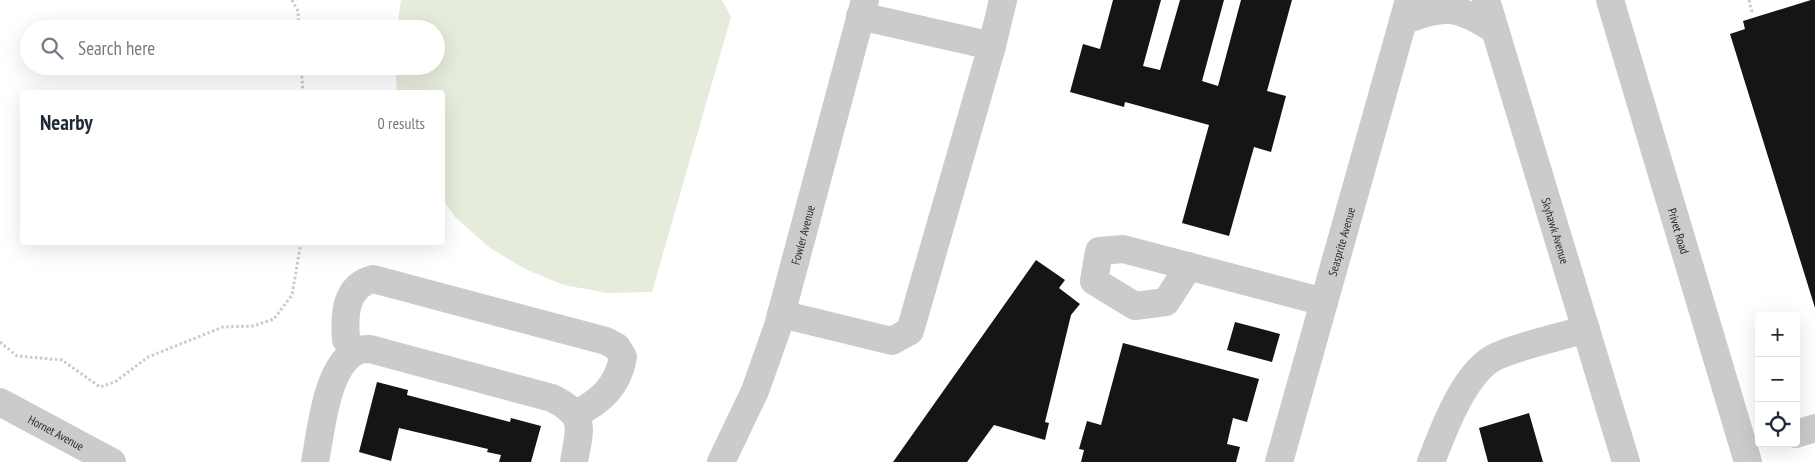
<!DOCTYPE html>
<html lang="en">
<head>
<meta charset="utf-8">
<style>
  :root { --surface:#fff; --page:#f6f6f7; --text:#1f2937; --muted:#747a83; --line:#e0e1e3 }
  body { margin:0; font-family:"PT Sans Narrow",sans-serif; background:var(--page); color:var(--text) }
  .controls { position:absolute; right:15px; bottom:15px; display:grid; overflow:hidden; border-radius:5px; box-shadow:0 5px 20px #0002 }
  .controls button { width:45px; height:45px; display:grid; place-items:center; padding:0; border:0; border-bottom:1px solid var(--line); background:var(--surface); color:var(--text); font:25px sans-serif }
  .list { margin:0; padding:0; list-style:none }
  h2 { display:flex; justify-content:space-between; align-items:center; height:65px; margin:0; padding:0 20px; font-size:21px }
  h2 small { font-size:16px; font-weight:400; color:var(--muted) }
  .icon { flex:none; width:28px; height:28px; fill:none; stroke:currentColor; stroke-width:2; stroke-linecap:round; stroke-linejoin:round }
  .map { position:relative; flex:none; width:1815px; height:462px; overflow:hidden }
  .search { position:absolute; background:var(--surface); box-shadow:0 5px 20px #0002; left:20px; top:20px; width:425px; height:55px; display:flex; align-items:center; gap:12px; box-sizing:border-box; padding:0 18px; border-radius:28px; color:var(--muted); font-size:19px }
  .panel { position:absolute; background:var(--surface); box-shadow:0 5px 20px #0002; left:20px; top:90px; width:425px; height:155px; border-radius:5px }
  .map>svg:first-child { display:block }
  .green { fill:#e6ecdb }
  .building { fill:#151515 }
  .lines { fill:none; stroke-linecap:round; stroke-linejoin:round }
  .path { stroke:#cbcbcb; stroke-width:3; stroke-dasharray:2.5 2.5; stroke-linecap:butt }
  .minor { stroke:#cbcbcb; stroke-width:28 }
  .labels { text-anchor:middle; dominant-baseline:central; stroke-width:5; stroke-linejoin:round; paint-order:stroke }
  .street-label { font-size:12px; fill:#2e2e2e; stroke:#fff }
</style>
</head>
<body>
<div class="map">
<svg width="1815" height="462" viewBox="0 0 1815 462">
  <rect width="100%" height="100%" fill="#fff"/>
  <path class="green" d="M401 0H722L731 17 652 292 607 293 564 285 525 269 490 248 455 217 443 200 442 92H397L395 66H436V29H397Z"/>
  <path class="building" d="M1113 0H1161L1143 66 1160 70 1180 0H1224L1202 81 1218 86 1241 0H1292L1267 91 1286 96 1271 152 1254 147 1229 236 1182 223 1209 125 1125 102 1124 107 1070 92 1083 44 1100 49Z
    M1811 0H1815V308L1730 34 1745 29 1743 21Z
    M1036 260 1065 280 1059 288 1080 304 1071 315 1045 422 1049 423 1045 440 994 425 967 462H893Z
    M1235 322 1280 334 1272 362 1227 350Z
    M1123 343 1259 379 1247 422 1233 418 1227 444 1240 447 1236 462H1081L1084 450 1079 449 1087 421 1101 425Z
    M377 382 408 390 407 395 510 422 511 418 541 426 531 462H499L501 455 487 452 488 449 399 428 391 461 359 452Z
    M1529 413 1543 462H1488L1479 428Z"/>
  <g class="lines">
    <path class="path" d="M292 0 298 11 299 29
      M1749 0 1752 12
      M301 66 303 92
      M0 342 17 356 62 360 100 387 115 382 148 357 223 327 253 326 274 319 292 295 301 242"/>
    <g class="minor">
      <path id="s1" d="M1486 0 1626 462"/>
      <path id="s2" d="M1610 0 1748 462"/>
      <path d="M860 16 992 46"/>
      <path d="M1403 21C1444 4 1458 6 1495 30"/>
      <path d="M1189 266 1166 302 1135 306 1094 281 1099 251 1123 249 1324 302"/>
      <path d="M781 314 892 341 910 331 992 46 1003 0"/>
      <path d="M355 351 346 340C344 315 345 286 373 279L606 341 617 347 623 357C618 386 601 401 576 414"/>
      <path id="s3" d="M0 402 112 462"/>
      <path d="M1796 434 1815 428"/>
      <path d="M315 462C321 432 326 368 355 352 359 349 365 349 370 349L552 398C587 416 580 427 574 462"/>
      <path id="s4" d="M721 462 755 391 778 326 865 0"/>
      <path id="s5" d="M1279 462 1409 0"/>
      <path d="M1431 462C1443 431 1465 370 1497 356 1525 344 1557 338 1586 329"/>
    </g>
  </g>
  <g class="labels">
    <g class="street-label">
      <text stroke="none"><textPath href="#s1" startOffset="241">Skyhawk Avenue</textPath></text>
      <text stroke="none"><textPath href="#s2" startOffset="241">Privet Road</textPath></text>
      <text stroke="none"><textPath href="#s4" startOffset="242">Fowler Avenue</textPath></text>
      <text stroke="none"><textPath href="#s5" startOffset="229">Seasprite Avenue</textPath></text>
      <text stroke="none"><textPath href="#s3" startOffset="64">Hornet Avenue</textPath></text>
    </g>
  </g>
</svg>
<div class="controls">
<button>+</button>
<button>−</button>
<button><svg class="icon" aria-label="locate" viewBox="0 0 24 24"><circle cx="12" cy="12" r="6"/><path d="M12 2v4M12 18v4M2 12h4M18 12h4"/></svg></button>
</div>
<div class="search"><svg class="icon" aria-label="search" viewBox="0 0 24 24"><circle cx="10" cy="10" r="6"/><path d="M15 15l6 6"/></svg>Search here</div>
<section class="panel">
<h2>Nearby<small>0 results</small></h2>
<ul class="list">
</ul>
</section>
</div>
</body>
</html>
